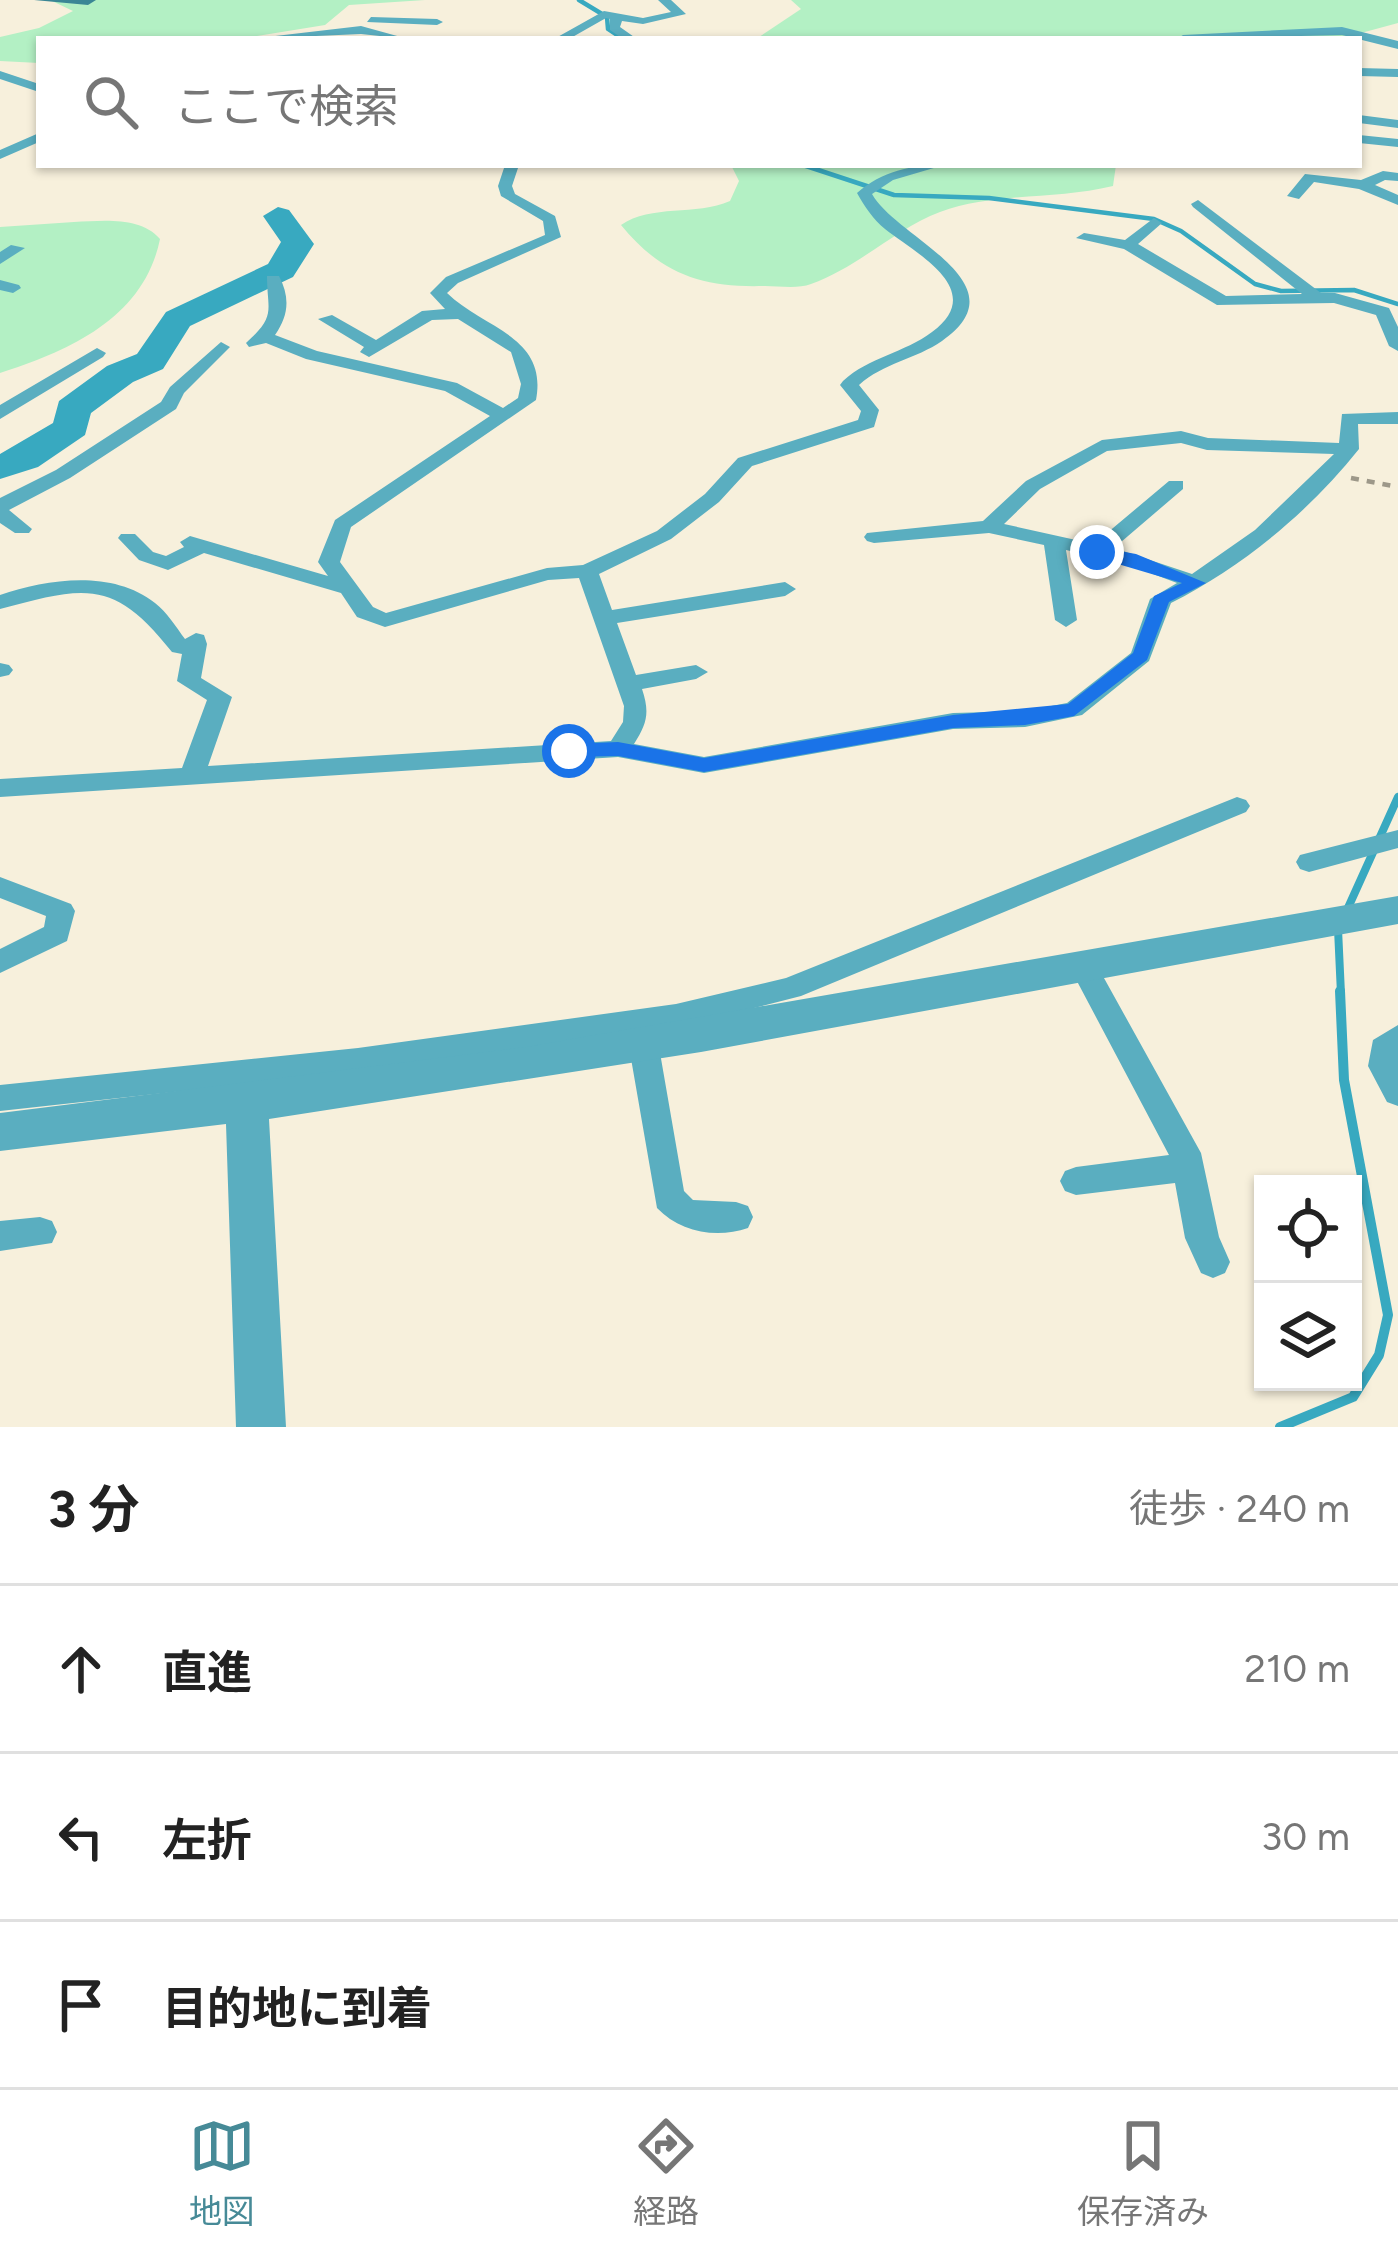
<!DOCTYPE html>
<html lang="ja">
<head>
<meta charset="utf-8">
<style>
  :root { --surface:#fff; --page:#f2f2f2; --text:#222; --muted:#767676; --line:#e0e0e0; --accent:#468a97 }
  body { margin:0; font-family:Figtree,"Noto Sans JP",sans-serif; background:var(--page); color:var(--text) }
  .controls { position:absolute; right:36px; bottom:36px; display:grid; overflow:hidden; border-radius:0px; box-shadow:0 3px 9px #0004 }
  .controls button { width:108px; height:108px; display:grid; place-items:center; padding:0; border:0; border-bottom:3px solid var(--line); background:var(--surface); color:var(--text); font:60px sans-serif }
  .stop { position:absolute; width:36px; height:36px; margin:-27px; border:9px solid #1a73e8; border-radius:50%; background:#fff }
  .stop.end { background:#1a73e8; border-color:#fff; box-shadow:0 3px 12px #0008 }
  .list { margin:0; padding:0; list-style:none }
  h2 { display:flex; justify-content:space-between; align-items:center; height:156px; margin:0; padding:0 48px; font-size:51px }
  h2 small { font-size:39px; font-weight:400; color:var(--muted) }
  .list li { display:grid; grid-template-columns:78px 1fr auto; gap:36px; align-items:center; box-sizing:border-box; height:168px; padding:0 48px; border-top:3px solid var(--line) }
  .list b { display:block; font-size:45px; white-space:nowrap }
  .list em { font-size:39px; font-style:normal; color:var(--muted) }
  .icon { flex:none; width:66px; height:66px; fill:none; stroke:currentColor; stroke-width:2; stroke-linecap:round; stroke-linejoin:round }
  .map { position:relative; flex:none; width:1398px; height:1427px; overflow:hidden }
  .search { position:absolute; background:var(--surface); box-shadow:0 3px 9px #0004; left:36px; right:36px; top:36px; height:132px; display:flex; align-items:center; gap:30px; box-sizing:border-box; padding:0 42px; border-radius:0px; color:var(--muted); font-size:45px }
  .sheet { height:660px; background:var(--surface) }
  nav { display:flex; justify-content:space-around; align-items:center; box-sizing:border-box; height:168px; border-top:3px solid var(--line); background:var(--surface); font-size:33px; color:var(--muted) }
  nav a { display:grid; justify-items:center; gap:6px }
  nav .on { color:var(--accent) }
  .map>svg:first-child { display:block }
  .green { fill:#b3f0c4 }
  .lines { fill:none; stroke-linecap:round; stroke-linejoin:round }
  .stream-far2 { stroke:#38a9c0; stroke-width:4.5 }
  .stream-far1 { stroke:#38a9c0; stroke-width:8 }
  .stream { stroke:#38a9c0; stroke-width:10 }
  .river { fill:#38a9c0; fill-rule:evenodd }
  .path { stroke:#9d9889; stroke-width:4.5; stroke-dasharray:8 8; stroke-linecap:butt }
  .minor { fill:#5aaec0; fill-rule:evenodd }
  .tertiary { fill:#5aaec0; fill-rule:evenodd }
  .secondary { fill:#3a8695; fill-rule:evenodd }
  .route { fill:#1a73e8 }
</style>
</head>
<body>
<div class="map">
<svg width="1398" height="1427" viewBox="0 0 1398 1427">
  <rect width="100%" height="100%" fill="#f7f0dc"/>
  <path class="green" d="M50 0H425L349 5 325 25 239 39H39V63L0 61V37L39 28 73 11Z
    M791 0H1398V23L1339 39H756L801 9Z
    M731 165H1116L1113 186C1056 200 995 192 940 212 895 229 857 268 811 284 798 289 779 286 765 286 702 288 661 274 621 225 651 204 696 216 730 201L739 181Z
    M74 222C103 221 140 216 160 239 144 318 69 351 0 373V227Z"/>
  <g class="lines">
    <path class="stream-far2" d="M579 0 607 17 608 29 623 39
      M803 165 894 195 989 198 1154 219 1181 231 1255 284 1281 291 1354 290 1398 304"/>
    <path class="stream-far1" d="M1347 910 1398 797
      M1338 929 1341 994"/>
    <path class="stream" d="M1280 1427 1353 1397 1379 1355 1388 1315 1344 1080 1340 991"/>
    <path class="river" d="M278 207 289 210 314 244 293 277 190 326 163 369 133 382 91 413 85 435 38 467 0 479V454L53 423 59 401 107 366 137 354 166 312 268 264 281 242 263 216Z"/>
    <path class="path" d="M1351 478 1398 487"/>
    <path class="minor" d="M658 0H671L686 14 643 24 622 21 620 27 637 39H623L610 30V19L606 18 569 39H554L604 11 643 18 671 12Z
      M371 17 437 19 443 22 437 25 367 22Z
      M361 26 408 39 361 34 249 39Z
      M1342 27 1398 41V49L1342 35 1177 39 1183 35Z
      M1359 68 1398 69V77L1359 76Z
      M0 71 39 84V92L0 79Z
      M1359 115 1398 120V128L1359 123Z
      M39 133V142L0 159V150Z
      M1359 135 1398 139V147L1359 143Z
      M505 165H519L512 186 515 194 555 216 561 237 458 283 447 293C484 329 548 336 536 400L351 527 340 562 373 607 386 613 547 568 583 565 657 531 705 494 738 458 858 420 861 411 840 385 843 381C869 357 904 353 932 332 989 290 915 253 885 229 873 219 865 207 857 193 882 171 911 165 944 165L893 180 872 194C896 238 1025 283 942 341 916 359 883 363 859 385L879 410 874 427 752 466 719 502 671 539 599 574 612 610 785 582 796 589 785 596 617 623 636 675 696 665 708 672 696 679 642 689C650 713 647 723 634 744L704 757 953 713 1025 711 1067 703 1131 653 1150 599 1177 583 1124 563 1066 550 1077 620 1066 627 1055 620 1044 545 989 533 874 543 867 541 864 537 867 533 983 521 1026 481 1102 440 1181 431 1208 438 1339 443 1342 414 1398 412V424H1358L1359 449C1308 513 1242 567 1171 603L1149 661 1082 715 1025 727 953 729 704 773 618 757 0 797V779L182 768 207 700 177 681 182 654 172 652C114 578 85 586 0 609V595C47 579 112 569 155 603 167 612 176 627 185 639L196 633 204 635 207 644 201 678 232 697 208 766 611 741 623 722 624 706 579 578 548 580 385 627 357 617 341 593 204 553 168 570 139 560 118 538 121 534H135L153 552 166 556 184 547 180 542 190 536 328 576 318 562 335 520 490 416 445 391 306 359 266 343 249 347 246 343C277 315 267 311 267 276H279C290 297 289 315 275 335L317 351 457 383 503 408 518 398 521 384 511 352 458 319 432 320 369 357 360 352 364 347 318 319 332 315 376 340 422 311 445 309 430 293 446 277 545 235 543 221 501 196 498 186ZM1181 443 1207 450 1334 454 1255 530 1192 574 1114 548 1183 489V481H1169L1094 544 1004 524 1040 489 1107 451Z
      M1383 171 1398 173V181L1385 180 1375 185 1398 195V205L1359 189 1314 182 1299 199 1287 196 1305 174 1361 180Z
      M1198 200 1321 293H1335L1389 308 1398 327V351L1389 346 1376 315 1334 303 1217 305 1124 249 1076 238 1084 233 1125 240 1154 218 1162 223 1138 244 1226 296 1302 294 1193 207 1191 204Z
      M11 245 25 248 0 264V252Z
      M0 280 19 285 21 288 13 293 0 290Z
      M221 342 230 347 184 393 176 409 70 478 9 510 32 529 29 533H15L0 523V498L56 470 161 402 170 387Z
      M97 348 106 353 103 357 0 419V405Z
      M0 663 9 665 13 670 9 675 0 677Z
      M1237 797 1246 800 1250 806 1246 812 801 996 676 1028 358 1072 0 1111V1085L358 1048 676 1004 786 978Z
      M1398 830V848L1309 872 1300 869 1296 862 1300 855Z
      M0 877 71 904 75 911 67 941 0 973V949L44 927 46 916 0 898Z
      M1084 957 1094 960 1201 1153 1219 1237 1230 1262 1225 1273 1213 1278 1201 1273 1185 1238 1175 1183 1076 1195 1065 1191 1060 1181 1065 1171 1076 1167 1169 1155 1070 968 1074 960Z
      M1398 1025V1106L1387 1102 1368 1066 1373 1040Z
      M644 1035 655 1038 659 1047 684 1191 693 1200 736 1202 748 1206 753 1217 748 1228C716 1239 680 1232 657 1208L629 1047 633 1038Z
      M40 1217 52 1221 57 1232 52 1243 0 1251V1221Z"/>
    <path class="tertiary" d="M1398 896V924L701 1052 269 1119 286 1427H236L226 1124 0 1151V1113L526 1047Z"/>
    <path class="secondary" d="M34 0H96L88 5Z"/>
  </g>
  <path class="route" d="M1097 547 1136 554 1206 583 1169 602 1147 660 1074 716 1025 725 953 728 704 772 618 756 569 757 559 751 569 744 618 742 704 758 953 715 1068 704 1133 653 1154 596 1182 583 1091 556Z"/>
</svg>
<div class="controls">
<button><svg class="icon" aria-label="locate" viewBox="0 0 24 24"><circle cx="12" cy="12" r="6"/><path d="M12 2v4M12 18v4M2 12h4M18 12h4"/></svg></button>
<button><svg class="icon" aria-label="layers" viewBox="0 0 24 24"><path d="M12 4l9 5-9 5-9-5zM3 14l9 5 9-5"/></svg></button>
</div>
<div class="stop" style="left:569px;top:751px"></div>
<div class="stop end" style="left:1097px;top:552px"></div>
<div class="search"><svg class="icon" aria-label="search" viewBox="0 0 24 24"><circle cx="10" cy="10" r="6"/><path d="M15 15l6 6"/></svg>ここで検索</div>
</div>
<section class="sheet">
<h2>3 分<small>徒歩 · 240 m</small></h2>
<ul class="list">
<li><svg class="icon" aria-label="ahead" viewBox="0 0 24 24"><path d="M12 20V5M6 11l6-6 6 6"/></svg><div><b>直進</b></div><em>210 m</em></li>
<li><svg class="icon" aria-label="left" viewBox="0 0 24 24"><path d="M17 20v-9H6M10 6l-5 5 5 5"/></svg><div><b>左折</b></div><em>30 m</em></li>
<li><svg class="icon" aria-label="arrive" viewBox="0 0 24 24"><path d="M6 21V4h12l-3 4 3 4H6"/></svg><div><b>目的地に到着</b></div></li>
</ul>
</section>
<nav>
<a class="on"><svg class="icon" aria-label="map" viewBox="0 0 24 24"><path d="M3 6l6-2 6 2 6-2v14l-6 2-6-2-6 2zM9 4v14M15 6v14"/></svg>地図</a>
<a><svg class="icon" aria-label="directions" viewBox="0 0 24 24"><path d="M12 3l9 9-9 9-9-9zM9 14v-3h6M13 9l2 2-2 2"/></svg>経路</a>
<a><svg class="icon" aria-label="saved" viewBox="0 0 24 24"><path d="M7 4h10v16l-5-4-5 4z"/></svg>保存済み</a>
</nav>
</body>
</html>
